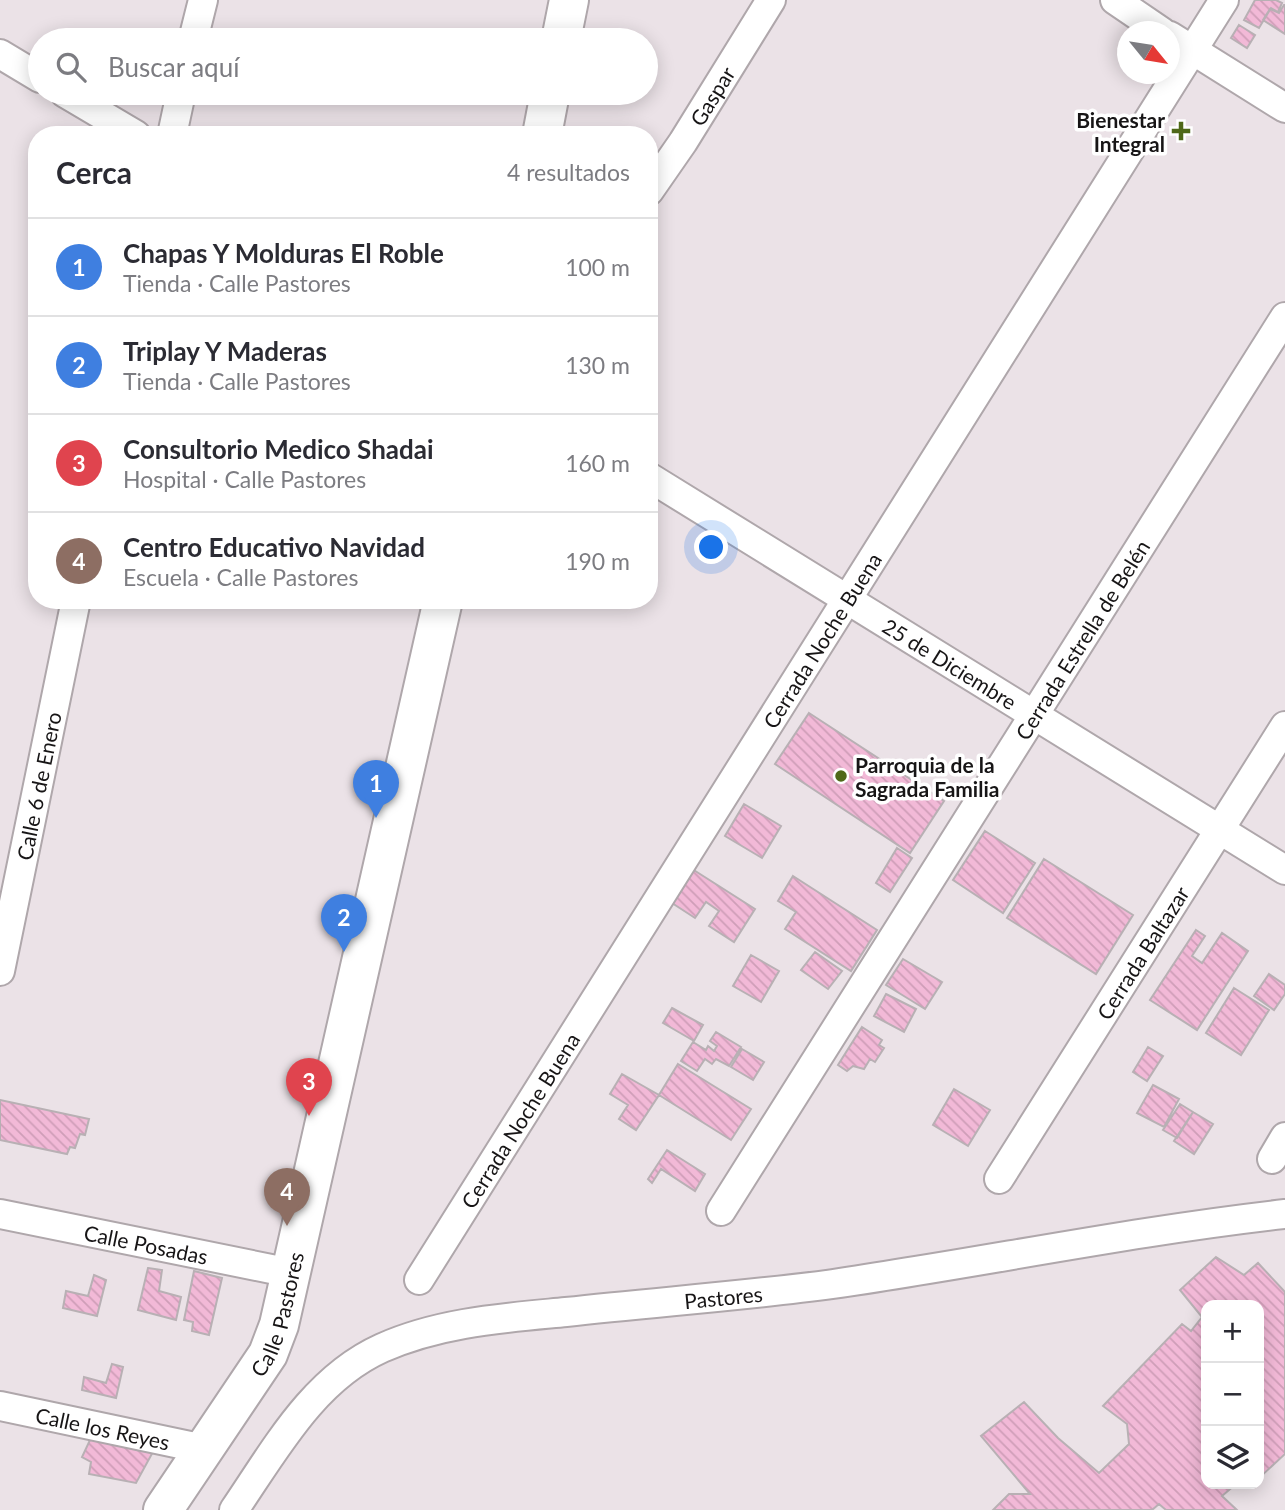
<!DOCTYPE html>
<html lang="es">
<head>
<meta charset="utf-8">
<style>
  :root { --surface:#fff; --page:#f2f2f3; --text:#2b2b33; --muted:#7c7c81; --line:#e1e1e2; --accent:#4f6818 }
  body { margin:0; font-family:Lato,sans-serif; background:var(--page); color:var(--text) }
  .controls { position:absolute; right:21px; bottom:21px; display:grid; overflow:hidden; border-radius:14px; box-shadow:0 4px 18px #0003 }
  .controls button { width:63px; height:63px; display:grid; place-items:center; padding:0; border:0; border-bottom:2px solid var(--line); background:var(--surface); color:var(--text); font:35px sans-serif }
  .compass { position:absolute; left:1117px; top:21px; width:63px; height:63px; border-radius:50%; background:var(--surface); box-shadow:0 4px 18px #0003; rotate:120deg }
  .you { position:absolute; left:712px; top:548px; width:24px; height:24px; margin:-18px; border:5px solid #fff; border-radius:50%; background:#1a73e8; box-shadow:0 0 0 10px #1a73e833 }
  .badge { display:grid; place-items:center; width:46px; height:46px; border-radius:50%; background:var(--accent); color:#fff; font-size:23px; font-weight:700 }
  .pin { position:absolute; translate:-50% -58px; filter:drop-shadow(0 2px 4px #0008) }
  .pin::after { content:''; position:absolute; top:37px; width:24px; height:21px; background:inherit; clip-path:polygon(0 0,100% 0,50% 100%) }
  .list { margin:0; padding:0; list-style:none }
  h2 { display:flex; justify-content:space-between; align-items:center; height:91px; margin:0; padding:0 28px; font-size:30px }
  h2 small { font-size:23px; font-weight:400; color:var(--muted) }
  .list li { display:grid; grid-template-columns:46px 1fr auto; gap:21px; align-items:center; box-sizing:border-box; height:98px; padding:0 28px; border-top:2px solid var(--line) }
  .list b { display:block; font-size:26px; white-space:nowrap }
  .list p { margin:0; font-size:23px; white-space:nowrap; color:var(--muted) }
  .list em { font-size:23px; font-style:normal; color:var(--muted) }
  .icon { flex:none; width:38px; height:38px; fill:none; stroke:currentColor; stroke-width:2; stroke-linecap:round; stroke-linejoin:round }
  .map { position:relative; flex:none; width:1285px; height:1510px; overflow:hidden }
  .search { position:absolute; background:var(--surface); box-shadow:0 4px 18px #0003; left:28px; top:28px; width:630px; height:77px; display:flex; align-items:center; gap:18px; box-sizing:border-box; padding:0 24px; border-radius:38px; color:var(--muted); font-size:26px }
  .panel { position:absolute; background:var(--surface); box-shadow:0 4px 18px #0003; left:28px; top:126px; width:630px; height:483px; border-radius:28px }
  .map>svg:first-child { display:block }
  .building { fill:url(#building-back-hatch); stroke:#b8b0b4; stroke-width:2 }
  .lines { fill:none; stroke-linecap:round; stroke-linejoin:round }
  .street-casing { stroke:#afa7ab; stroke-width:32 }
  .secondary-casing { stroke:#afa7ab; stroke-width:42 }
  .street { stroke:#fff; stroke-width:28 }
  .secondary { stroke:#fff; stroke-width:38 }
  .poi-dot { fill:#4f6818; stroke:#fff; stroke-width:2.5 }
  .labels { text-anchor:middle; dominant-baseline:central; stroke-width:7; stroke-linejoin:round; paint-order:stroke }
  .street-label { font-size:21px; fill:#171516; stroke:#fff }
  .poi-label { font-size:21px; font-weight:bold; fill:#171516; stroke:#fff; text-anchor:end }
</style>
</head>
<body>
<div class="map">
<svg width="1285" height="1510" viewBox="0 0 1285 1510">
  <defs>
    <pattern id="building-back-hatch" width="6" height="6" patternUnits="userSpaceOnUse" patternTransform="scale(1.75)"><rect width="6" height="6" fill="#f2b9d7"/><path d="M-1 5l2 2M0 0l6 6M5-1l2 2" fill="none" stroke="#cf9eb8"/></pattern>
  </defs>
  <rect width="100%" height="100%" fill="#ebe2e7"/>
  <path class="building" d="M1255 0H1276L1282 3 1278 12 1271 8 1259 28 1244 20Z
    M1284 5H1285V34L1263 20 1270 9 1279 13Z
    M1239 25 1255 35 1247 48 1231 38Z
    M809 713 944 801 910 853 775 764Z
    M744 804 781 826 762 858 725 836Z
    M985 831 1035 863 1003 913 953 880Z
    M897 848 912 858 890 892 876 883Z
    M1044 859 1133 915 1096 974 1007 918Z
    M689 867 755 909 734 942 709 926 719 911 706 902 695 918 672 903 684 884 679 882Z
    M793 876 877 930 851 971 785 929 796 912 778 901Z
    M1196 930 1205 936 1192 956 1202 963 1222 933 1248 951 1197 1030 1150 1000Z
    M815 952 842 971 828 989 801 970Z
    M751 955 779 971 761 1002 733 986Z
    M903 959 942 982 925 1009 886 985Z
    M1269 974 1285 985V994L1274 1010 1254 996Z
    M1234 988 1269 1010 1241 1055 1206 1033Z
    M886 994 916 1009 904 1032 874 1016Z
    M672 1008 703 1025 694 1041 663 1023Z
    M862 1027 882 1040 879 1045 884 1048 875 1062 870 1059 864 1069 853 1066 847 1071 838 1065Z
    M716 1032 741 1047 729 1066 716 1059 712 1064 705 1059 697 1071 681 1061 693 1042 706 1050 708 1046 714 1051 717 1046 710 1041Z
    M1148 1047 1163 1056 1147 1081 1133 1072Z
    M742 1049 764 1062 753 1080 731 1067Z
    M678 1064 751 1109 731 1140 659 1095Z
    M622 1074 659 1095 636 1130 619 1119 628 1105 610 1094Z
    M1153 1085 1179 1099 1164 1127 1137 1113Z
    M954 1089 990 1110 968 1146 933 1125Z
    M0 1100 89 1119 85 1135 80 1134 75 1148 70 1147 67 1154 0 1140Z
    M1180 1104 1193 1112 1177 1138 1163 1130Z
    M1193 1112 1213 1124 1194 1154 1174 1141Z
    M667 1150 705 1174 695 1191 661 1169 652 1183 648 1179Z
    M1216 1257 1244 1275 1258 1263 1285 1292V1454L1259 1478V1305H1206V1484H1236L1222 1496 1237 1510H1166L1159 1504 1152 1510H993L1009 1494H1030L981 1436 1024 1402 1058 1438 1099 1473 1129 1444 1127 1424 1103 1406 1182 1324 1191 1331 1202 1317 1180 1290Z
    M148 1268 162 1270 159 1291 181 1297 176 1320 138 1310Z
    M194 1271 222 1278 209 1335 192 1331 193 1322 184 1320Z
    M94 1275 106 1280 97 1316 63 1308 66 1291 88 1296Z
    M112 1364 123 1367 116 1398 82 1390 84 1377 106 1383Z
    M90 1440H105L154 1450 136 1483 89 1474 91 1462 82 1457Z"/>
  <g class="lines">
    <g class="street-casing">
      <g id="street">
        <path d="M1115 0 1162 32"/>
        <path d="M1170 36 1285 108"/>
        <path d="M193 40 203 0"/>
        <path d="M0 54 40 78"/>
        <path d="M65 93 136 135"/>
        <path d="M172 135 181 93"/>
        <path id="s1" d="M649 191 683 142 771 0"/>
        <path id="s2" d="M649 477 1285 870"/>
        <path id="s3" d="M0 971 76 600"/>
        <path d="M1272 1159 1285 1137"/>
        <path id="s4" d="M999 1179 1285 726"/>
        <path id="s5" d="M721 1211 1285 317"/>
        <path id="s6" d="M0 1214 291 1273"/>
        <path id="s7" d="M419 1280 1224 0"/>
        <path id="s8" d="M0 1406 204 1449"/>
        <path id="s9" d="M234 1510C275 1450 313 1379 382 1348 440 1322 504 1318 566 1312 655 1302 745 1296 833 1284 984 1262 1133 1231 1285 1214"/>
      </g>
    </g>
    <g class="secondary-casing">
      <g id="secondary">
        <path d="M561 40 569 0"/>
        <path d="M542 135 550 93"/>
        <path id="s10" d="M163 1510 268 1354 279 1325 443 600"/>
      </g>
    </g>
    <use href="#street" class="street"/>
    <use href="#secondary" class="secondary"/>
  </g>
  <g class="poi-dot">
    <path d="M1177.5 120.5h7v7h7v7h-7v7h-7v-7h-7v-7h7z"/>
    <circle cx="841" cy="776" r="7"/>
  </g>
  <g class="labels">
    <g class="street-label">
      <text stroke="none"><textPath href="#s1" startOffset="114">Gaspar</textPath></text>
      <text stroke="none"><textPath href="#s7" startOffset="756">Cerrada Noche Buena</textPath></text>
      <text stroke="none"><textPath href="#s5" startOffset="676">Cerrada Estrella de Belén</textPath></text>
      <text stroke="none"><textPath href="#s2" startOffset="354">25 de Diciembre</textPath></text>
      <text stroke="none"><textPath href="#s3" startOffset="189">Calle 6 de Enero</textPath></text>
      <text stroke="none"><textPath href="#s4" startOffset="268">Cerrada Baltazar</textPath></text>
      <text stroke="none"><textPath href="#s7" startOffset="189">Cerrada Noche Buena</textPath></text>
      <text stroke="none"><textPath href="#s6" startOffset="149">Calle Posadas</textPath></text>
      <text stroke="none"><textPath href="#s9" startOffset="569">Pastores</textPath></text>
      <text stroke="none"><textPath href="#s10" startOffset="229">Calle Pastores</textPath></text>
      <text stroke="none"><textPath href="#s8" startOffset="105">Calle los Reyes</textPath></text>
    </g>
    <g class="poi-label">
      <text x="1165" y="119">Bienestar<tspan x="1165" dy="24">Integral</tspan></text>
      <text x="855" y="764" text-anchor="start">Parroquia de la<tspan x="855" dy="24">Sagrada Familia</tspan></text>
    </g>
  </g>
</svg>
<div class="controls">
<button>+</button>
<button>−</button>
<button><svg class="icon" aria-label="layers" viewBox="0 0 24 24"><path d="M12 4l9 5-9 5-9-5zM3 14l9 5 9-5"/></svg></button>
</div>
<svg class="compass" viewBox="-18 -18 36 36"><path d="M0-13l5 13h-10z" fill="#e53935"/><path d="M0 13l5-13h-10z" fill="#7c7c81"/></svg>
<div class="you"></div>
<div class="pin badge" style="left:376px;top:818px;background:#3f7fe0">1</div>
<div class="pin badge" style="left:344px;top:952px;background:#3f7fe0">2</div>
<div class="pin badge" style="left:309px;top:1116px;background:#e0444e">3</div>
<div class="pin badge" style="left:287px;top:1226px;background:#8d6e63">4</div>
<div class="search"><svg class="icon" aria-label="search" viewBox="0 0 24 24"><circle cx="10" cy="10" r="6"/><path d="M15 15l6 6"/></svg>Buscar aquí</div>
<section class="panel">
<h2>Cerca<small>4 resultados</small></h2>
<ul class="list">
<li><span class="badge" style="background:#3f7fe0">1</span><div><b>Chapas Y Molduras El Roble</b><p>Tienda · Calle Pastores</p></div><em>100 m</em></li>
<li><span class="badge" style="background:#3f7fe0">2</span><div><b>Triplay Y Maderas</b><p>Tienda · Calle Pastores</p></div><em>130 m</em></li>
<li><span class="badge" style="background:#e0444e">3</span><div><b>Consultorio Medico Shadai</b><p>Hospital · Calle Pastores</p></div><em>160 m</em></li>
<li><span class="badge" style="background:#8d6e63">4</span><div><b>Centro Educativo Navidad</b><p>Escuela · Calle Pastores</p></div><em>190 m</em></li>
</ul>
</section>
</div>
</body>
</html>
